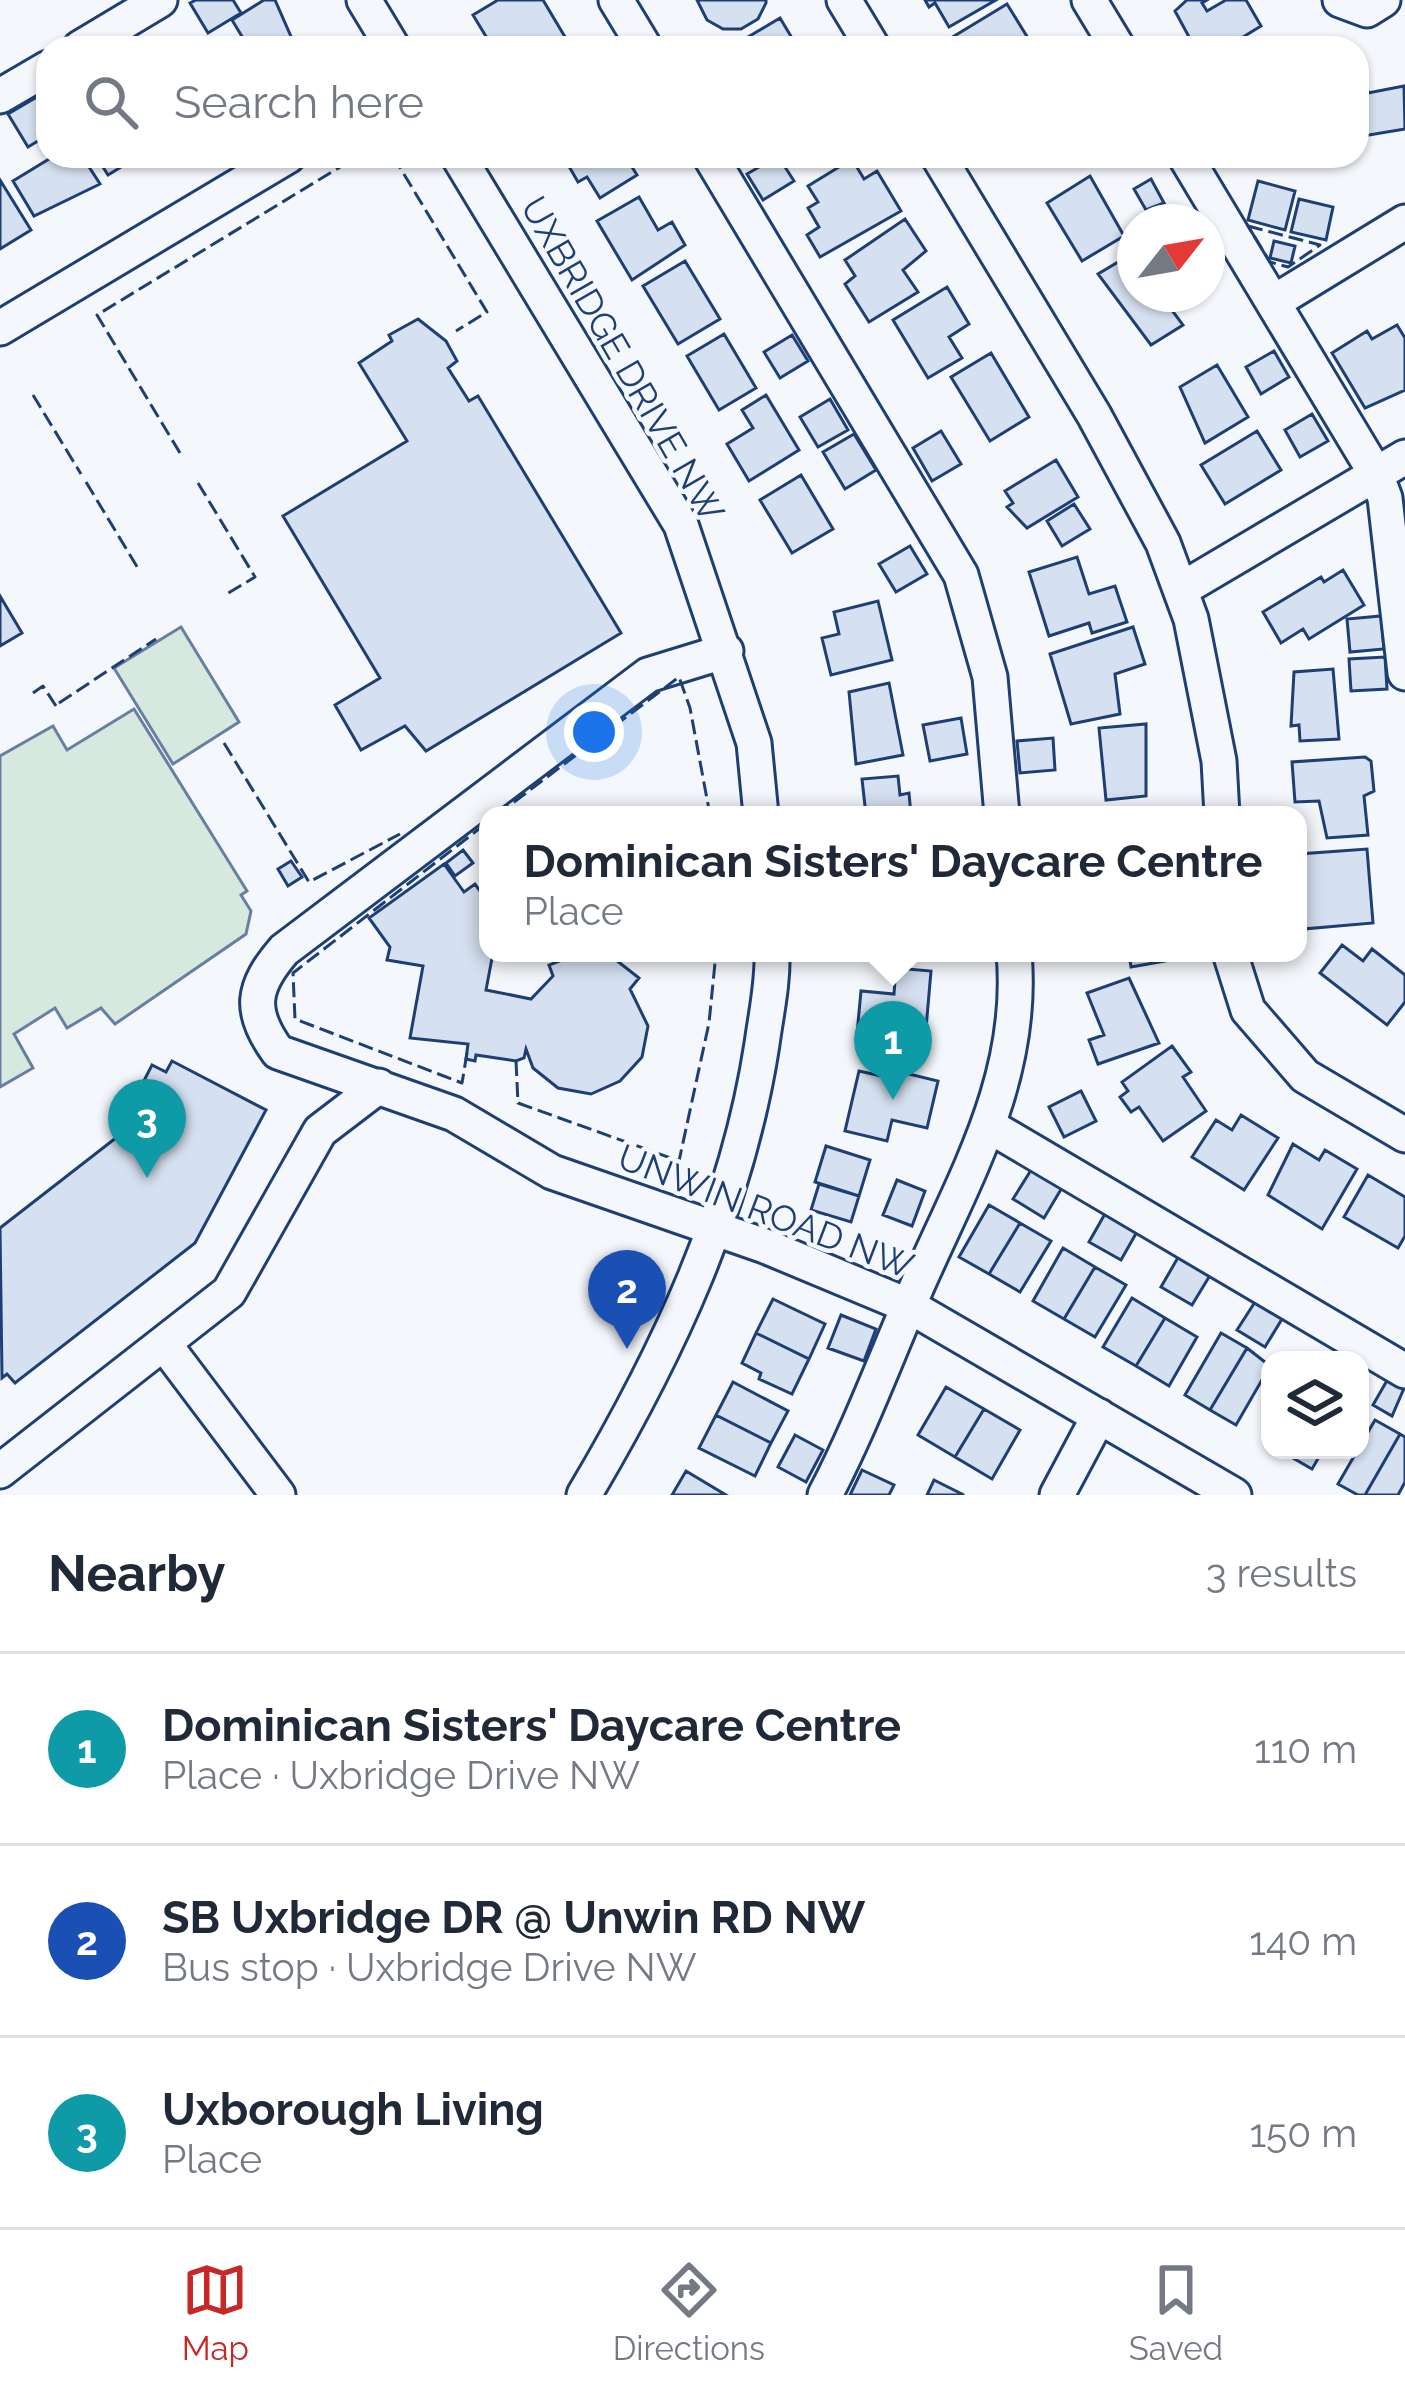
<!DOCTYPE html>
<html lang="en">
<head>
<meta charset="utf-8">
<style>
  :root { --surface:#fff; --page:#f6f6f7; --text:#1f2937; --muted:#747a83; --line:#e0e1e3; --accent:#c62828 }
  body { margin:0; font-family:Raleway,sans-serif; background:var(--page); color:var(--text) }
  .controls { position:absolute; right:36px; bottom:36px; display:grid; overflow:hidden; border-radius:24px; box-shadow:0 3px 9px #0004 }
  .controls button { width:108px; height:108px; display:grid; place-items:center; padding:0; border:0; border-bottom:3px solid var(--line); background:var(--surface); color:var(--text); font:60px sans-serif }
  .compass { position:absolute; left:1117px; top:204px; width:108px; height:108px; border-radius:50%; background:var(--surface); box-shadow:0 3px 9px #0004; rotate:59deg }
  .you { position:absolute; left:594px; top:732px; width:42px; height:42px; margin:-30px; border:9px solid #fff; border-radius:50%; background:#1a73e8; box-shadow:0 0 0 18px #1a73e833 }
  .badge { display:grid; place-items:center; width:78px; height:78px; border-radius:50%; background:var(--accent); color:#fff; font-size:39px; font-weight:700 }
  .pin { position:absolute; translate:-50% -99px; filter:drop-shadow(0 3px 6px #0008) }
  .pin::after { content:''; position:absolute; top:63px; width:42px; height:36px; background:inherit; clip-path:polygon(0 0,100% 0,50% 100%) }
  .popup { position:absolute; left:479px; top:806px; width:828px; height:156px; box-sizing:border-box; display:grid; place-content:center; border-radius:24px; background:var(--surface); filter:drop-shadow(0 3px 9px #0005); font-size:39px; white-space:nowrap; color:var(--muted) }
  .popup b { font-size:45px; color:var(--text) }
  .popup::after { content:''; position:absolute; left:50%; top:100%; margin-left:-24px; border:24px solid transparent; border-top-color:var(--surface) }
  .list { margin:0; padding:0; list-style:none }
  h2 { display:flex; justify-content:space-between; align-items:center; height:156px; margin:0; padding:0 48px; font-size:51px }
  h2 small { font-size:39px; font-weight:400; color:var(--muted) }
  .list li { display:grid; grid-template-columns:78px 1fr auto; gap:36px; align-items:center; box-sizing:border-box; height:192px; padding:0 48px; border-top:3px solid var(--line) }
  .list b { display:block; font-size:45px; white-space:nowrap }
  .list p { margin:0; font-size:39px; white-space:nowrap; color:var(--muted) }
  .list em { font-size:39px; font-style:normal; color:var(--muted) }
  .icon { flex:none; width:66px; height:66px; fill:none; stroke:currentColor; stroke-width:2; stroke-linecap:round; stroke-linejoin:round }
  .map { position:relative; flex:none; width:1405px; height:1495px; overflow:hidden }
  .search { position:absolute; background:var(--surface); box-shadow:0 3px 9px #0004; left:36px; right:36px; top:36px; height:132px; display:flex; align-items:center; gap:30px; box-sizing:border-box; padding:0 42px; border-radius:36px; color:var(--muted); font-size:45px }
  .sheet { height:732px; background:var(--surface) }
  nav { display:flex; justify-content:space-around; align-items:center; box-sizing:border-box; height:168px; border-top:3px solid var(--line); background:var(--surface); font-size:33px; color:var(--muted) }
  nav a { display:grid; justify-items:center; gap:6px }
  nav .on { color:var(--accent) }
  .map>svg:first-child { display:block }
  .grass { fill:#d7e8df; stroke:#687fa3; stroke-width:3 }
  .building { fill:#d5e0f0; stroke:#1d3f73; stroke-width:3 }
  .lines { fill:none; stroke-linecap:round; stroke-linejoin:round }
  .minor-casing { stroke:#1d3f73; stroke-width:39 }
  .minor { stroke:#f4f7fb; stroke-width:33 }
  .fence { stroke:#1d3f73; stroke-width:3; stroke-dasharray:15 6; stroke-linecap:butt }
  .labels { text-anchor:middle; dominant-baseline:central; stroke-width:9; stroke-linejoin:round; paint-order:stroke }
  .street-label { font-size:36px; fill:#1d3f73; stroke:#f4f7fb }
</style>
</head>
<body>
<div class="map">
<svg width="1405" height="1495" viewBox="0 0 1405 1495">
  <rect width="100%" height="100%" fill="#f4f7fb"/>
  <path class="grass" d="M181 627 239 722 173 764 114 668Z
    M134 709 247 891 241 895 251 911 246 934 115 1024 101 1008 67 1028 55 1008 14 1034 33 1068 0 1087V756L53 726 67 750Z"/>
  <path class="building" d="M196 0H233L241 13 208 33 190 3Z
    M264 0H275L296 48H249L232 20Z
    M498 0H543L568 42 557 48H493L473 15Z
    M697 0H766V3L758 19 741 29H723L707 20Z
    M925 0H996L949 27 935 3 929 7Z
    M1187 0H1207L1202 3 1207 11 1226 0H1246L1261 26 1225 48H1195L1175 11Z
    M1007 4 1031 43 1022 48H957L951 38Z
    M780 18 798 48H741L738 43Z
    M1367 86 1368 93 1404 86 1405 129 1357 137V88Z
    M47 91 48 135 28 147 8 114Z
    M54 156H82L100 184 34 216 13 181Z
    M96 156H139L108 175Z
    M563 156H625L637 175 600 198 587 177 578 182Z
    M778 156 794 181 763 200 747 174Z
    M852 159 864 179 877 171 901 211 820 257 807 235 819 227 808 208 818 202 808 186Z
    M1090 176 1124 236 1082 261 1047 203Z
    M1151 179 1164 203 1146 210 1134 189Z
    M0 180 31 230 0 249Z
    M1258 181 1295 191 1285 230 1248 220Z
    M639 197 658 230 672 222 685 245 632 280 597 221Z
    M1299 199 1333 207 1326 240 1291 232Z
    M905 219 926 251 903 270 918 292 869 322 845 284 855 276 845 260Z
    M1274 241 1295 246 1291 263 1270 258Z
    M1135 252V294H1160L1183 325 1151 345 1098 274Z
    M685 261 720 319 678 344 643 286Z
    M947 287 969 324 949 337 962 358 928 378 893 320Z
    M418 319 446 341 457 361 448 368 469 401 478 396 621 633 426 751 405 726 361 750 335 705 380 678 283 516 407 441 359 363 392 341 389 335Z
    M1397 325 1405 338V390L1365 408 1332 353 1367 331 1372 339Z
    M724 334 756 388 719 410 687 356Z
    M792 335 808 361 780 378 764 352Z
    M1274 351 1289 377 1261 394 1246 367Z
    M991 353 1029 417 990 441 951 377Z
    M1217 365 1248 417 1205 443 1180 387Z
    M766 395 799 450 749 481 727 444 753 428 742 410Z
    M830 399 848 430 818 447 800 417Z
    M1312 414 1328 441 1300 457 1285 430Z
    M941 431 961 464 932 481 913 448Z
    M1257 431 1281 470 1225 504 1201 465Z
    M854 434 876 470 845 489 823 452Z
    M1056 460 1078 497 1027 528 1007 507 1013 503 1005 491Z
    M801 475 833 529 792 553 760 500Z
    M1074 504 1090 529 1062 546 1047 521Z
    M910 546 927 574 896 592 879 564Z
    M1077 557 1089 594 1115 586 1127 622 1092 633 1089 623 1049 636 1029 572Z
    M1343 570 1364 605 1309 639 1303 629 1281 643 1263 612 1321 577 1324 582Z
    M0 596 22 633 0 646Z
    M878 601 892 660 831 675 822 638 839 634 834 612Z
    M1381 616 1384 649 1350 652 1347 619Z
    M1133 627 1145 664 1115 674 1120 714 1071 724 1050 654Z
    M1385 657 1387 689 1351 691 1349 659Z
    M1333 669 1339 739 1300 741 1299 725 1291 726 1294 672Z
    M889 683 903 755 856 764 849 692Z
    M961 718 967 754 930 761 923 725Z
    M1146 724V796L1106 800 1099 728Z
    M1053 738 1055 770 1020 773 1017 741Z
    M1365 757 1371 761 1374 791 1364 796 1368 835 1327 838 1319 801 1295 802 1292 762Z
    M898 776 900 795 909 793 911 815H866L862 779Z
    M1367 849 1373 923 1303 929 1299 854Z
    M463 850 473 863 455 876 446 863Z
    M291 861 302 877 288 886 278 869Z
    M444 864 464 892 475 884 488 902V953H493L486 990 531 999 553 976 549 965 577 954 616 960 639 978 630 989 648 1026 642 1057 620 1081 591 1094 558 1088 533 1068 526 1049 524 1058 516 1061 476 1055 475 1061 466 1059 468 1044 410 1038 423 966 387 960 390 947 369 918Z
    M1342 945 1363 961 1372 949 1405 975V1002L1387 1025 1320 973Z
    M1129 953H1164L1165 961 1131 967Z
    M896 968 931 971 925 1040 857 1034 861 991 894 994Z
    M1129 978 1159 1043 1098 1064 1089 1040 1104 1035 1087 993Z
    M1172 1046 1191 1072 1183 1077 1206 1111 1163 1141 1139 1107 1131 1112 1120 1097 1128 1091 1122 1082Z
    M172 1061 266 1110 195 1243 15 1383 7 1374 2 1378 0 1228 130 1127 140 1108 132 1104 152 1065 166 1072Z
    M859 1071 895 1079 897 1071 938 1081 927 1128 892 1120 887 1141 845 1131Z
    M1081 1091 1096 1121 1064 1137 1049 1107Z
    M1241 1115 1278 1138 1244 1190 1192 1157 1216 1120 1232 1130Z
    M1293 1144 1319 1160 1325 1150 1357 1169 1322 1229 1268 1195Z
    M826 1146 870 1160 859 1196 815 1182Z
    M1033 1167 1063 1186 1044 1218 1013 1199Z
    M1368 1175 1405 1197V1236L1398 1248 1344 1217Z
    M897 1180 925 1191 912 1226 883 1215Z
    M819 1184 859 1196 851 1222 811 1210Z
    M989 1205 1020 1223 989 1274 959 1257Z
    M1106 1212 1138 1230 1121 1260 1089 1242Z
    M1020 1223 1051 1241 1020 1292 989 1274Z
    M1063 1248 1095 1267 1064 1319 1033 1301Z
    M1180 1254 1212 1272 1192 1305 1161 1287Z
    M1095 1267 1126 1285 1095 1337 1064 1319Z
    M1132 1298 1165 1318 1136 1366 1103 1347Z
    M773 1299 825 1324 809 1359 756 1333Z
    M1255 1302 1282 1319 1265 1347 1237 1330Z
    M841 1315 876 1329 864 1361 828 1348Z
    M1165 1318 1197 1337 1169 1386 1136 1366Z
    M756 1333 809 1359 792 1394 759 1379 761 1373 742 1363Z
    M1221 1333 1247 1348 1210 1410 1185 1395Z
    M1247 1348 1270 1366 1236 1425 1210 1410Z
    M1389 1377 1405 1386 1392 1416 1373 1405Z
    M733 1382 788 1411 771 1443 716 1415Z
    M946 1387 984 1409 955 1457 918 1435Z
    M984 1409 1020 1430 992 1479 955 1457Z
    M716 1415 771 1443 755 1476 699 1448Z
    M1375 1420 1400 1434 1365 1495H1358L1338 1484Z
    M1400 1434 1405 1437V1482L1398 1495H1365Z
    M795 1435 823 1450 806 1482 778 1467Z
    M1289 1450H1323L1312 1469 1286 1454Z
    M862 1470 894 1485 889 1495H850Z
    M686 1471 726 1495H672Z
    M934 1480 964 1495H927Z"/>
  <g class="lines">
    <g class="minor-casing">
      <path id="minor" d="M364 0 393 48
        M616 0 645 48
        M844 0 873 48
        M1089 0 1118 48
        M1340 0 1367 10 1383 0
        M80 48 160 0
        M0 96 48 68
        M458 156 681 525 754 743 761 815
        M710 156 961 575 990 677 1002 815
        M938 156 1094 415 1163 543 1191 619 1219 761 1222 815
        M1185 156 1376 474 1385 498 1405 673
        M1274 302 1405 222
        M0 328 288 156
        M1182 589 1405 457
        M726 651 648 675 284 950C252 987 248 1011 278 1052L454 1114 552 1172 765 1246 909 1306 1234 1495
        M1230 953 1248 1010 1305 1076 1405 1135
        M991 1127 1405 1371
        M165 1345 278 1495
        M0 1471 229 1292 320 1131 379 1086
        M584 1495C667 1355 737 1207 762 1044 766 1014 773 984 772 953
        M825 1495C861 1426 887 1355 918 1284 966 1175 1025 1076 1014 953
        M1057 1495 1099 1416"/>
    </g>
    <use href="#minor" class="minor"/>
    <path class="fence" d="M393 156 487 312 456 331
      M1248 226 1320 245 1288 267 1270 262Z
      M33 395 81 474
      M180 453 97 315 358 156
      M86 482 139 570
      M198 483 255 577 225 595
      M33 693 43 686 56 706
      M59 703 156 639
      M224 743 309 882 400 834
      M497 815 679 677 690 708 710 815
      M467 1053 462 1083 295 1019 293 973 488 822
      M516 1061 518 1103 679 1161 709 1023 716 953"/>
  </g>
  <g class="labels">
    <g class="street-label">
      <text transform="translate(623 359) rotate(60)">UXBRIDGE DRIVE NW</text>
      <text transform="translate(766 1211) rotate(21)">UNWIN ROAD NW</text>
    </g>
  </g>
</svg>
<div class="controls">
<button><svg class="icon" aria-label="layers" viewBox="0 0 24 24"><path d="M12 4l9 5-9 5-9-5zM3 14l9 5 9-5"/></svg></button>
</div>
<svg class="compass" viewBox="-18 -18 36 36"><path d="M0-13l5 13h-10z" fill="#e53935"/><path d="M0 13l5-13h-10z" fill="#747a83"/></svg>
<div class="you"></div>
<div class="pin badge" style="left:893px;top:1100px;background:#0f9aa8">1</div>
<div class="popup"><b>Dominican Sisters' Daycare Centre</b>Place</div>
<div class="pin badge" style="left:627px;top:1349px;background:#1a4fb4">2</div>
<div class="pin badge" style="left:147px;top:1178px;background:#0f9aa8">3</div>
<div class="search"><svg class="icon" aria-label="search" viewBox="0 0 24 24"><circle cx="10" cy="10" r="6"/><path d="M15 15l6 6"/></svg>Search here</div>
</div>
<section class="sheet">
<h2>Nearby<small>3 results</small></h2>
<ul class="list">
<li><span class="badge" style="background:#0f9aa8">1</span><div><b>Dominican Sisters' Daycare Centre</b><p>Place · Uxbridge Drive NW</p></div><em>110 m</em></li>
<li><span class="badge" style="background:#1a4fb4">2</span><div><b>SB Uxbridge DR @ Unwin RD NW</b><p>Bus stop · Uxbridge Drive NW</p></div><em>140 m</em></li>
<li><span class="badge" style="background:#0f9aa8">3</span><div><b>Uxborough Living</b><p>Place</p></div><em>150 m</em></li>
</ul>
</section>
<nav>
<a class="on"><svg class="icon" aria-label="map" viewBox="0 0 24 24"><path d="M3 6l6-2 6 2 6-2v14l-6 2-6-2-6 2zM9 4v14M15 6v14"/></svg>Map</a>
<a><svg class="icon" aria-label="directions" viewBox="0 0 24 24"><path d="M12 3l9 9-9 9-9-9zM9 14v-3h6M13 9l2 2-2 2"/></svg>Directions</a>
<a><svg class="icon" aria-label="saved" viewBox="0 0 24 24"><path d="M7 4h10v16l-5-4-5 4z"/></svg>Saved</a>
</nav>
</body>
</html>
